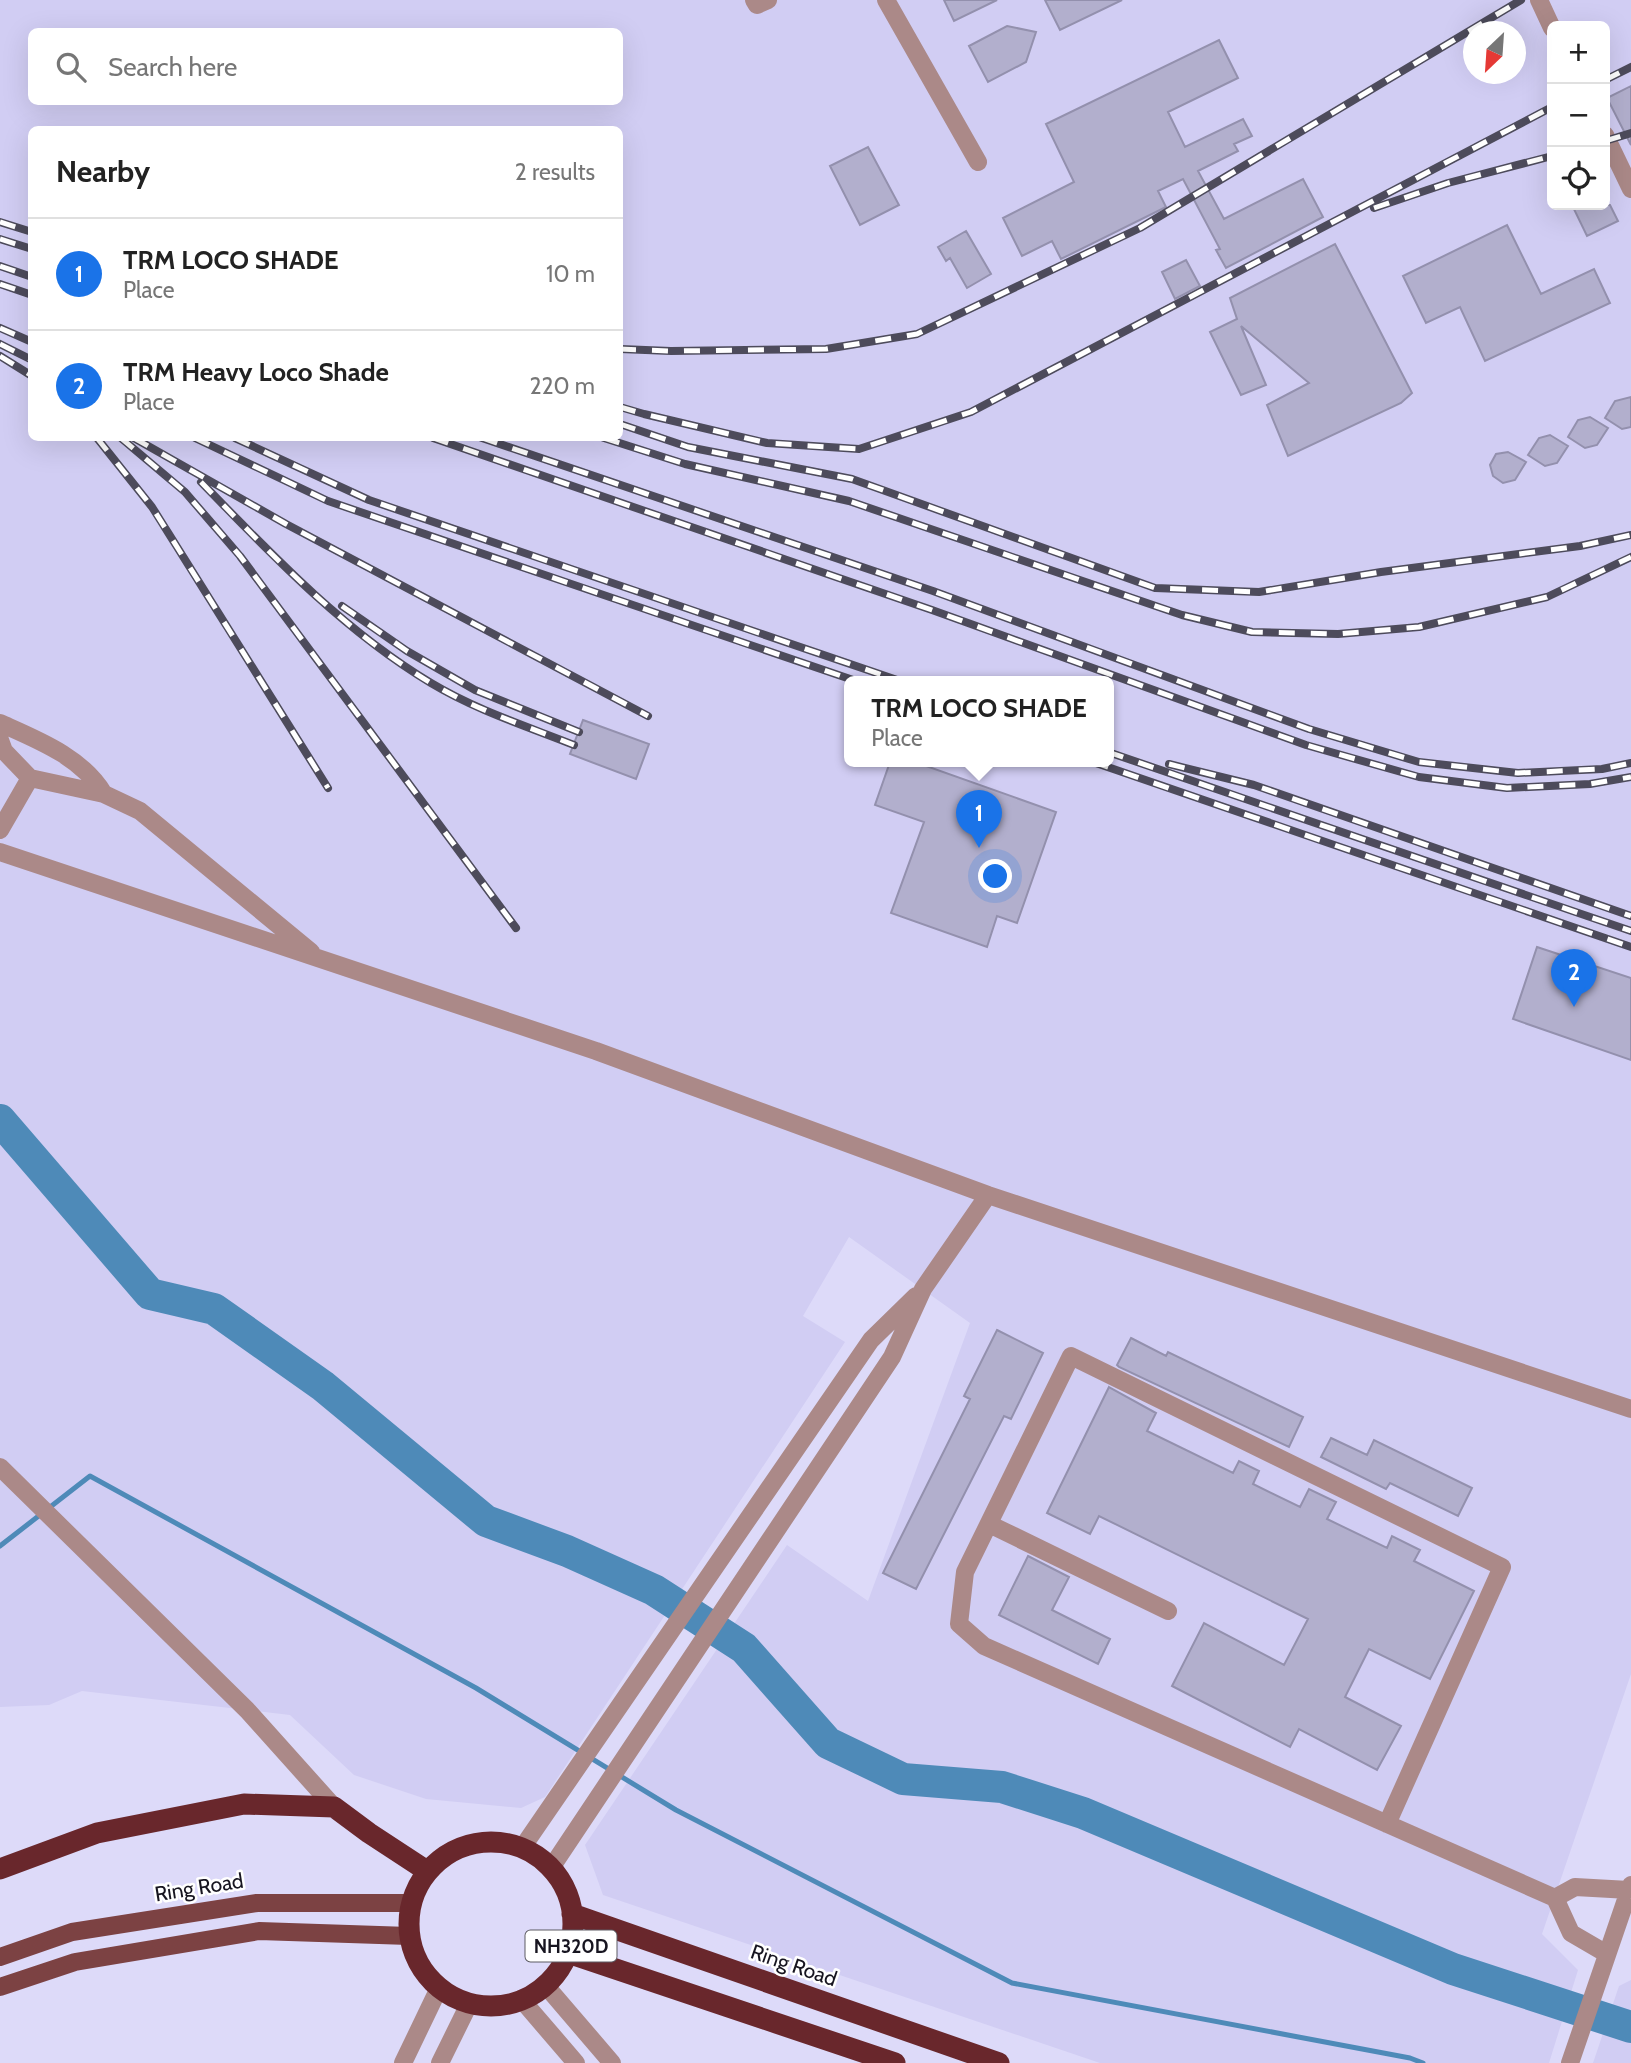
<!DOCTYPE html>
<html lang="en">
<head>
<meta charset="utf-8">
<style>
  :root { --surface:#fff; --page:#f2f2f2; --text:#222; --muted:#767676; --line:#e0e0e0; --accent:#1a73e8 }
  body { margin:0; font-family:Cabin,sans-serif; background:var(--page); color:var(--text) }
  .controls { position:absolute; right:21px; top:21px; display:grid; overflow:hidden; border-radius:10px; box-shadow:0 7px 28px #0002 }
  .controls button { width:63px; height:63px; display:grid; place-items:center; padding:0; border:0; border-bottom:2px solid var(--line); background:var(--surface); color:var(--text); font:35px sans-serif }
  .compass { position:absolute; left:1463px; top:21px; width:63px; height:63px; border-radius:50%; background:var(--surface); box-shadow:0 7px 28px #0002; rotate:205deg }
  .you { position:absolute; left:996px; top:877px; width:24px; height:24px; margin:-18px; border:5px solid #fff; border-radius:50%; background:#1a73e8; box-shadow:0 0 0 10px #1a73e833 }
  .badge { display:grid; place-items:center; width:46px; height:46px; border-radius:50%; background:var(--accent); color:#fff; font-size:23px; font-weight:700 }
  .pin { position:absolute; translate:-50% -58px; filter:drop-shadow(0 2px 4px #0008) }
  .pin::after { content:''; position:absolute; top:37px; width:24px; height:21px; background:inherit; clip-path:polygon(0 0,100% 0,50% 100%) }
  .popup { position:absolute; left:844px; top:676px; width:270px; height:91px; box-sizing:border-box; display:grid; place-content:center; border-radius:10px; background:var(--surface); filter:drop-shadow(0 2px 5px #0005); font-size:23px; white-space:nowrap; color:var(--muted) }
  .popup b { font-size:26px; color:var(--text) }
  .popup::after { content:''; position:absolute; left:50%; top:100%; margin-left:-14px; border:14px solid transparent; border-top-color:var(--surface) }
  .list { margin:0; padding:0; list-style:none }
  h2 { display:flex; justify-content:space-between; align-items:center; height:91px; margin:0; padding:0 28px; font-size:30px }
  h2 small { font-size:23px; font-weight:400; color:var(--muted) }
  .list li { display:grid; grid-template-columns:46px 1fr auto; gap:21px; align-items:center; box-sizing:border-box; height:112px; padding:0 28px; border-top:2px solid var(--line) }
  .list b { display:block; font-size:26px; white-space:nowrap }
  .list p { margin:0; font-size:23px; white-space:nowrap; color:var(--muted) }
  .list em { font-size:23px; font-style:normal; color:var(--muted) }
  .icon { flex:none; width:38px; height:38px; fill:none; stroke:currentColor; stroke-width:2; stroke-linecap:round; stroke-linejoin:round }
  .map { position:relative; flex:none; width:1631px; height:2063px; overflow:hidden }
  .search { position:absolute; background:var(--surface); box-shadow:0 7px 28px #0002; left:28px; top:28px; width:595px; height:77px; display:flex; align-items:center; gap:18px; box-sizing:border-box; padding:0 24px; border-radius:10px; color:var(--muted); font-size:26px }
  .panel { position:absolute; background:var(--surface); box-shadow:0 7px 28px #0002; left:28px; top:126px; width:595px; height:315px; border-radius:10px }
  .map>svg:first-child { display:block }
  .built { fill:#d1cdf3; fill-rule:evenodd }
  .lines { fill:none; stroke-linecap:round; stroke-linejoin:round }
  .stream { stroke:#4e8ab8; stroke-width:5 }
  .river { stroke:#4e8ab8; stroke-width:32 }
  .building { fill:#b2afcd; stroke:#9390ad; stroke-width:2 }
  .minor { stroke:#ab8988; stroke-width:18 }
  .major { stroke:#7c4243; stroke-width:18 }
  .highway { stroke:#69272c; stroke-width:21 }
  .rail-casing { stroke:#4d4b5b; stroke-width:8 }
  .rail { stroke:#fff; stroke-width:5; stroke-dasharray:16; stroke-linecap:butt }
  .labels { text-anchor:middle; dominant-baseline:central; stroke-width:5; stroke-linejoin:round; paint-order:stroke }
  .shield { fill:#fff; stroke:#5d5b63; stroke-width:2 }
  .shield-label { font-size:19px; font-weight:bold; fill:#171520 }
  .street-label { font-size:21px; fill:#171520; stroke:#fff }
</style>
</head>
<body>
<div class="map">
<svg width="1631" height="2063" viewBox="0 0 1631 2063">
  <rect width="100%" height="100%" fill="#dddaf9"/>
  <path class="built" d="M0 0H1631V1674L1542 1934 1578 1970 1549 2063H1100L603 1895 585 1845 787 1545 868 1601 970 1323 849 1237 803 1316 845 1342 545 1797 521 1808 426 1799 354 1775 290 1715 82 1691 49 1705 0 1707ZM1552 26H1605V205H1552ZM32 32H620V102H32ZM1474 32H1516V74H1474ZM32 130H620V438H32ZM850 682H1108V762H850Z
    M1631 1980V2063H1593L1619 1986Z"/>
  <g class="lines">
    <path class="stream" d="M0 1546 90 1476 476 1688 676 1810 1012 1983 1410 2058 1423 2063"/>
    <path class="river" d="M0 1120 150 1294 214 1309 323 1386 486 1521 567 1551 654 1590 744 1648 828 1743 903 1779 1002 1787 1083 1813 1453 1969 1631 2027"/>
  </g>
  <path class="building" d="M944 0H997L954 21Z
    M1045 0H1122L1060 30Z
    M1007 26 1036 32 1026 62 988 82 969 46Z
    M1219 40 1238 78 1168 112 1185 147 1243 119 1252 136 1234 144 1238 151 1198 171 1224 219 1303 179 1323 217 1226 268 1216 250 1220 249 1183 179 1158 191 1166 207 1061 259 1052 241 1022 256 1003 218 1074 182 1046 124Z
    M1631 86V145L1607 98Z
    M868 147 899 205 860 225 830 166Z
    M1572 205H1610L1618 221 1587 236Z
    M1507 225 1541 294 1594 269 1610 303 1485 361 1460 307 1426 323 1403 276Z
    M966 231 991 274 967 288 950 258 946 261 938 247Z
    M1335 244 1412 393 1401 403 1288 456 1267 405 1309 383 1241 326 1266 385 1241 395 1210 332 1237 319 1230 298Z
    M1186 260 1200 286 1175 299 1162 272Z
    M1631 397V427L1622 429 1605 418 1615 401Z
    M1590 417 1608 428 1597 445 1585 448 1568 437 1578 420Z
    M1550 435 1568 446 1557 463 1545 466 1528 455 1539 438Z
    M1508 452 1526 462 1515 480 1503 483 1493 476 1490 465 1496 454Z
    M583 720 649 744 636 779 570 754Z
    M890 762H915L1056 812 1017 923 997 916 987 947 891 913 924 822 875 805Z
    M1537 947 1631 978V1060L1513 1019Z
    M997 1330 1043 1353 1011 1419 1004 1416 916 1589 883 1573 970 1399 964 1396Z
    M1131 1338 1166 1356 1168 1352 1303 1417 1289 1447 1119 1367 1117 1365Z
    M1109 1387 1156 1413 1147 1431 1233 1473 1239 1461 1259 1471 1253 1484 1300 1507 1309 1489 1336 1502 1327 1519 1387 1548 1392 1536 1420 1550 1414 1561 1474 1591 1430 1679 1369 1649 1345 1697 1401 1726 1377 1770 1299 1729 1290 1747 1172 1686 1204 1623 1284 1665 1308 1619 1099 1516 1090 1534 1047 1513Z
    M1331 1438 1367 1455 1374 1440 1472 1488 1458 1516 1390 1483 1386 1489 1321 1457Z
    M1028 1556 1069 1577 1052 1610 1110 1639 1098 1664 999 1615Z"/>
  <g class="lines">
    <path class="minor" d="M754 0 757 5 768 0
      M886 0 978 162
      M1539 0 1552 28
      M1605 135 1631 189
      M0 723C38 740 82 757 104 794
      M0 740 4 751 30 778
      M0 830 30 778 104 794 140 811 311 952
      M0 852 596 1051 988 1195 1631 1409
      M0 1467 247 1710 334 1807
      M989 1524 1168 1611
      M1387 1824 1502 1567 1071 1356 965 1572 959 1624 984 1646 1555 1898
      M522 1848 871 1340 916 1296
      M551 1868 892 1357 923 1289 988 1195
      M1607 1954 1571 1933 1555 1898 1575 1887 1629 1890
      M546 1986 612 2063
      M521 1999 576 2063
      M403 2063 439 1988
      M440 2063 469 2004
      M1570 2063 1631 1885"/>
    <path class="major" d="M0 1957 72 1932 257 1903H410
      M0 1987 75 1962 259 1931 409 1936"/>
    <path class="highway" d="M409 1924a82 82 0 1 1 164 0a82 82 0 1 1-164 0Z
      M0 1869 97 1833 244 1804 334 1807 369 1833 427 1871
      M572 1914 999 2063
      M568 1953 895 2063"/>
    <g class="rail-casing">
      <path id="rail" d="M1605 80 1631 67
        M1605 141 1631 133
        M1374 208 1448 183 1552 156
        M0 222 32 232
        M0 239 32 249
        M0 266 32 277
        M0 284 32 295
        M0 328 32 342
        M0 344 32 360
        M620 349 671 351 826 349 917 334 1140 228 1521 0
        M0 356 32 376
        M620 407 644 414 767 443 859 449 971 412 1552 107
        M620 424 688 447 852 479 1155 588 1259 592 1381 572 1580 546 1631 535
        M97 438 152 507 328 788
        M121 438 185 492 240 556 516 928
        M134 438 286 524 648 716
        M195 438 328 501 859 682
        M235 438 369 500 903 682
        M433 438 932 610 1306 745 1419 777 1507 788 1590 784 1631 777
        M482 438 933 591 1309 729 1419 762 1518 773 1602 769 1631 763
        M604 438 685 464 849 501 1182 615 1252 632 1338 634 1419 627 1547 597 1631 557
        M201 482C272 555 343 630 431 683 476 710 526 726 574 745
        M342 606 407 651 475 690 579 732
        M1108 752 1631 931
        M1093 762 1631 947
        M1169 764 1254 785 1631 916"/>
    </g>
    <use href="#rail" class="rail"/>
  </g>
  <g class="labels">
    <rect class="shield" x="525.5" y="1930.5" width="91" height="31" rx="5"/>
    <g class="shield-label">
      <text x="571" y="1946">NH320D</text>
    </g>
    <g class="street-label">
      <text transform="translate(199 1887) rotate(-9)">Ring Road</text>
      <text transform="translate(794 1965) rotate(19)">Ring Road</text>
    </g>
  </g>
</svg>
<div class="controls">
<button>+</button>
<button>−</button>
<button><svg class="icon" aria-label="locate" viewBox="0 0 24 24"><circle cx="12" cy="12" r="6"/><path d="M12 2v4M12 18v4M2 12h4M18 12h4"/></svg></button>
</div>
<svg class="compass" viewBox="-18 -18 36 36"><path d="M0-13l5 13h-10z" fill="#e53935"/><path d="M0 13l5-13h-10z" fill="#767676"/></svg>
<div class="you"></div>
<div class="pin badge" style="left:979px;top:848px">1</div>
<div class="popup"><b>TRM LOCO SHADE</b>Place</div>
<div class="pin badge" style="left:1574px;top:1007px">2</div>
<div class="search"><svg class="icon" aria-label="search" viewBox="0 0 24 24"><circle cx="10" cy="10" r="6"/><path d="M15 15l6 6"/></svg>Search here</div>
<section class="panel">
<h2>Nearby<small>2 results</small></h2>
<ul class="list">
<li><span class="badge">1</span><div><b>TRM LOCO SHADE</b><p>Place</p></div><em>10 m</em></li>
<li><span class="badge">2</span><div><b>TRM Heavy Loco Shade</b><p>Place</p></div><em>220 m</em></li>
</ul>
</section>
</div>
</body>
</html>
